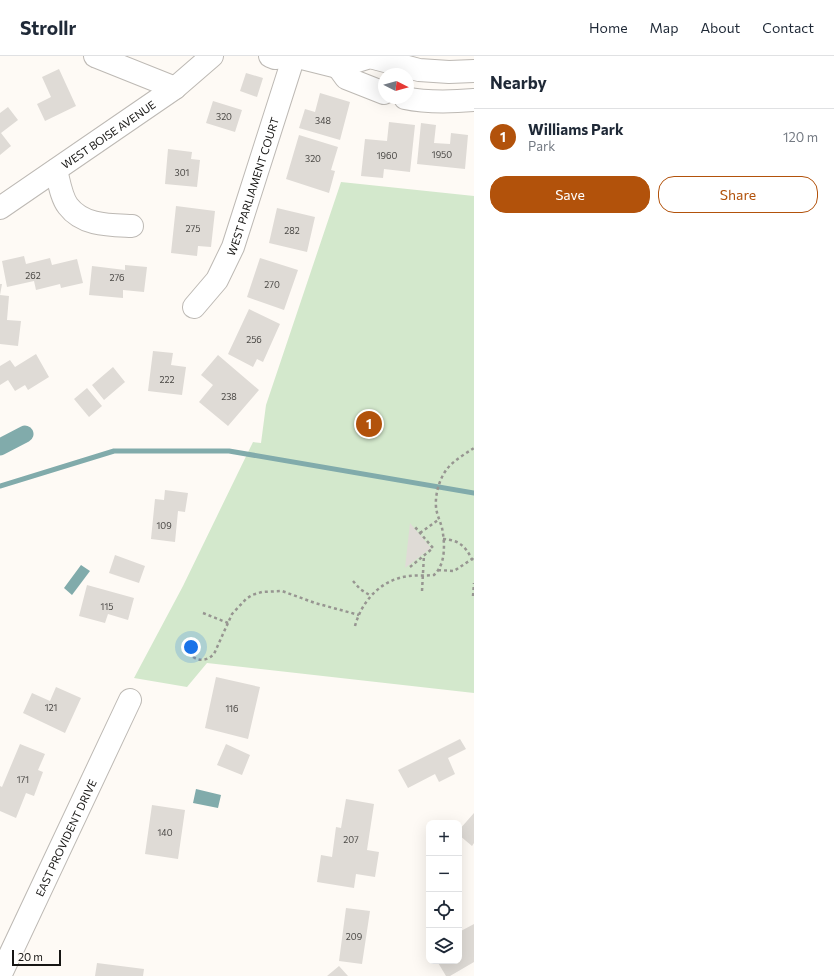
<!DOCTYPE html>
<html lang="en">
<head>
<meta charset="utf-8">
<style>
  :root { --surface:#fff; --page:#f6f6f7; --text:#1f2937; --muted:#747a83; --line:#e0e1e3; --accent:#b2520b }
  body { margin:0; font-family:Commissioner,sans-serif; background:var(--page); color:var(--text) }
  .controls { position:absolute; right:12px; bottom:12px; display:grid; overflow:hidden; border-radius:8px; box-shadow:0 4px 16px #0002 }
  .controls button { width:36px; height:36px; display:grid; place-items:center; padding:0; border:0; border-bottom:1px solid var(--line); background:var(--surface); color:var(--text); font:20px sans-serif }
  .compass { position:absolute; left:378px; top:12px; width:36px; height:36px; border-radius:50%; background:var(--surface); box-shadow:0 4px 16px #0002; rotate:96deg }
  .scale { position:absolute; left:12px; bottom:10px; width:49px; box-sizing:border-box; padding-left:4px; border:2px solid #171614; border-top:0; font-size:11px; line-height:14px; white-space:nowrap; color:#171614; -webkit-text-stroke:3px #fefaf5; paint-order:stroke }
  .you { position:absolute; left:191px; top:591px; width:14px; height:14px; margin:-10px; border:3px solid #fff; border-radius:50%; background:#1a73e8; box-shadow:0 0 0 6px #1a73e833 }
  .badge { display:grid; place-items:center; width:26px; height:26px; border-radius:50%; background:var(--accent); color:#fff; font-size:13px; font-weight:700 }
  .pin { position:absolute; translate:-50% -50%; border:2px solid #fff; box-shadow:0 1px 4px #0006 }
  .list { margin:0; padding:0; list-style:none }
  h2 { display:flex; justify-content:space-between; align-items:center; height:52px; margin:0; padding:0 16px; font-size:17px }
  h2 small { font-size:13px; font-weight:400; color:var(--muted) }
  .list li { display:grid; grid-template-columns:26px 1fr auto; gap:12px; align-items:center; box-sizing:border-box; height:56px; padding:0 16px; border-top:1px solid var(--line) }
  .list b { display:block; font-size:15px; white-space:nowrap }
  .list p { margin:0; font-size:13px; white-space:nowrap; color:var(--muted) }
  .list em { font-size:13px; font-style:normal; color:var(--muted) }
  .actions { display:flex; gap:8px; padding:12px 16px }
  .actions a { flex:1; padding:9px 0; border:1px solid var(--accent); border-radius:16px; text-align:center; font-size:14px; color:var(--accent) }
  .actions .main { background:var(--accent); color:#fff }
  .icon { flex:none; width:22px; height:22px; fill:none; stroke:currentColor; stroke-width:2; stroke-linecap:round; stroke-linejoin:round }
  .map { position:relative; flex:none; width:474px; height:920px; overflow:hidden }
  header { display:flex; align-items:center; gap:24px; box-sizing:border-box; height:56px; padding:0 20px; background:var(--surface); border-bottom:1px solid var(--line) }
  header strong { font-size:19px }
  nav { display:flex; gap:22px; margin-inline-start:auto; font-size:14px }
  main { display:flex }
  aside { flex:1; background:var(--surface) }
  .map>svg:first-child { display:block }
  .green { fill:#d3e8cc }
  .water { fill:#81abab }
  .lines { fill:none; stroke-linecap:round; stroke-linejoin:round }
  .stream { stroke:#81abab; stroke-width:5 }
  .canal { stroke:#81abab; stroke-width:17 }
  .building { fill:#dfdbd6 }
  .minor-casing { stroke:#bdb9b4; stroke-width:24 }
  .path { stroke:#979591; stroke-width:2.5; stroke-dasharray:3 3; stroke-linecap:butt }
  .minor { stroke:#fff; stroke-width:22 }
  .labels { text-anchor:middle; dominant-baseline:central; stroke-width:3; stroke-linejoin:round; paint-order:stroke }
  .number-label { font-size:9px; fill:#494744 }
  .street-label { font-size:11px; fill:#171614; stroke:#fefaf5 }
</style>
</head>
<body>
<header>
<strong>Strollr</strong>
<nav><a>Home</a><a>Map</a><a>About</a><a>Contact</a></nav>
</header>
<main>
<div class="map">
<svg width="474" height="920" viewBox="0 0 474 920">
  <rect width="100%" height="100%" fill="#fefaf5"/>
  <path class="green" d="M341 126 474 140V637L207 607 187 631 134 622 183 530 253 386 261 387 266 349Z"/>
  <path class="water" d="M81 509 90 515 72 539 64 532Z
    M196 733 221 739 218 752 193 747Z"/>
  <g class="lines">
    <path class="stream" d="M0 430 114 395H229L474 437"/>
    <path class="canal" d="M0 391 25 378"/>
  </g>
  <path class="building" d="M59 13 76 50 45 65 37 48 51 41 42 21Z
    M246 17 263 22 257 41 240 35Z
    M320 37 350 46 340 84 299 72 305 53 315 56Z
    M213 45 242 54 235 76 206 67Z
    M8 51 18 64 1 77 11 90 0 99V57Z
    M389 66 415 69 410 116 384 113 383 122 361 120 365 83 387 85Z
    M421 67 436 69 434 87 450 88 451 77 468 79 465 113 417 108Z
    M299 79 338 91 331 114 335 115 329 137 286 123Z
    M168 93 192 96 191 103 200 104 197 131 165 128Z
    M176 150 215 155 211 191 198 190 197 200 171 197Z
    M277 152 315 161 307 196 269 187Z
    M24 200 26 208 50 202 52 209 77 203 83 227 61 232 60 228 36 234 34 225 7 231 2 205Z
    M260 202 298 214 284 254 247 241Z
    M125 209 147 211 144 236 123 234V242L89 239 92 210 125 214Z
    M0 228H2L0 239 9 240 7 264 21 265 18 290 0 288Z
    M249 253 280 268 263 306 257 303 253 311 228 298Z
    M153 295 173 297 171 309 186 311 182 339 148 335Z
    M36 298 49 321 28 334 25 329 15 335 8 324 0 329V310L10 304 15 311Z
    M218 299 259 334 228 370 199 346 213 329 201 319Z
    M113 311 125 326 104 344 92 329Z
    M87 332 102 350 89 361 74 343Z
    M165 434 188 437 185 456 178 455 175 486 151 483 155 443 164 444Z
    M410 467 431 492 405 512Z
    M115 499 145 510 139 527 109 517Z
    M87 529 134 542 128 564 108 558 105 567 79 560Z
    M216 621 260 631 248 683 205 672Z
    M56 631 81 642 65 677 23 657 32 637 50 645Z
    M460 683 466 693 448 702 455 718 439 726 435 718 408 732 398 714Z
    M20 688 45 698 38 714 43 716 34 740 26 737 16 762 0 755V730L2 731Z
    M226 688 250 699 242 719 217 709Z
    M346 743 374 748 367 794 379 796 375 821 356 818 354 832 317 826 321 799 332 801 336 771 341 772Z
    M152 749 185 754 178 803 145 798Z
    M474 757V787L472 790 459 779V774Z
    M346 852 370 855 362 908 339 905Z
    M474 868V906L450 920H446L437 905H459V876Z
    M97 907 144 913 143 920H95Z
    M339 910 348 920H327Z"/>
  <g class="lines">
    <g class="minor-casing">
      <g id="minor">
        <path d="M95 0 175 32"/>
        <path d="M270 0 275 2 294 0"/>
        <path d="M338 11 346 22 384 37"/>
        <path d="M405 42C428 47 451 46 474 44"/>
        <path d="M56 114C59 125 61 141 68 150 83 170 110 169 132 170"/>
        <path id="s1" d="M0 152 175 32 212 0"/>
        <path id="s2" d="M194 251 217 224 233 191 294 0 338 11 370 1 419 14 449 16 474 15"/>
        <path id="s3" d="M0 920 130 644"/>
      </g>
    </g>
    <path class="path" d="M420 477 438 464
      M443 483C459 484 465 490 472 503L474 504
      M410 511 433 492 415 471
      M438 514 454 515 472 503
      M353 525 360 533 371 540
      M422 535 424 499
      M473 540 474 527
      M203 557 228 567
      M355 570C362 544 382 523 409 520 417 519 426 520 434 519 446 508 445 487 442 472 440 464 437 460 436 451 435 439 439 423 447 413 454 404 465 398 474 392
      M193 601C201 606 208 604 214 598L232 558 246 543 252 539 262 536 282 535 315 547 359 559"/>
    <use href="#minor" class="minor"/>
  </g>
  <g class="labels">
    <g class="number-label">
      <text x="224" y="60">320</text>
      <text x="323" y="64">348</text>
      <text x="442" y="98">1950</text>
      <text x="387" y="99">1960</text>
      <text x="313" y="102">320</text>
      <text x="182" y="116">301</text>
      <text x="193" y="172">275</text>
      <text x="292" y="174">282</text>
      <text x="33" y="219">262</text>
      <text x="117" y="221">276</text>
      <text x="272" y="228">270</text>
      <text x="254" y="283">256</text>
      <text x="167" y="323">222</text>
      <text x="229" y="340">238</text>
      <text x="164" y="469">109</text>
      <text x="107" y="550">115</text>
      <text x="51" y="651">121</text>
      <text x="232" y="652">116</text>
      <text x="23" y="723">171</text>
      <text x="165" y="776">140</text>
      <text x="351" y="783">207</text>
      <text x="354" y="880">209</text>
    </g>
    <g class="street-label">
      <text stroke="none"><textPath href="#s1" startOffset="131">WEST BOISE AVENUE</textPath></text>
      <text stroke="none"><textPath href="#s2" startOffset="136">WEST PARLIAMENT COURT</textPath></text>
      <text stroke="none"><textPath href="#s3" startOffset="153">EAST PROVIDENT DRIVE</textPath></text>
    </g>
  </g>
</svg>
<div class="controls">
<button>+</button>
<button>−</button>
<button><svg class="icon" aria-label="locate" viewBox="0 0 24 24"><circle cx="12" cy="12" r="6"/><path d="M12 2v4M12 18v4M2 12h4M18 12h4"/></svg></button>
<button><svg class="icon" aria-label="layers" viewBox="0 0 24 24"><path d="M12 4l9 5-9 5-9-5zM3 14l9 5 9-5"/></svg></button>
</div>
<svg class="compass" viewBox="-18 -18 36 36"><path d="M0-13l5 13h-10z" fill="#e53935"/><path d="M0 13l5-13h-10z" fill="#747a83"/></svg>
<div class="scale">20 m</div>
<div class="you"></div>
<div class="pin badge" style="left:369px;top:368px">1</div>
</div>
<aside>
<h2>Nearby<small></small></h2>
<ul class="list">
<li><span class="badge">1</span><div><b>Williams Park</b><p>Park</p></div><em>120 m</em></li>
</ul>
<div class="actions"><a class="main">Save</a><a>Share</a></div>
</aside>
</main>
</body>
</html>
